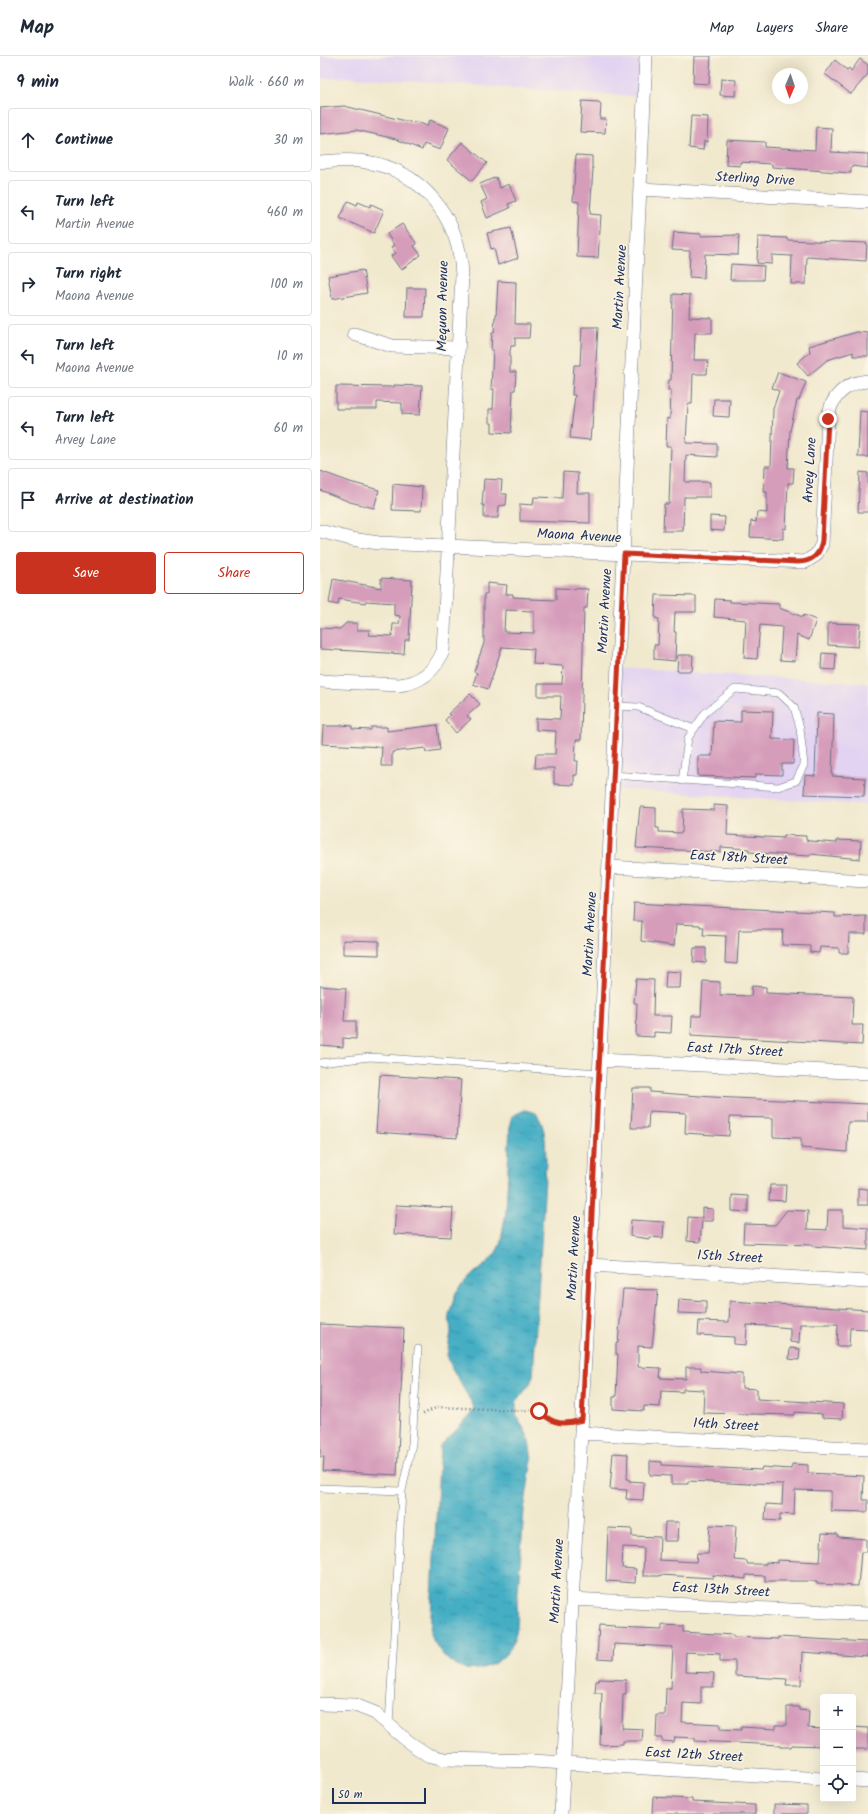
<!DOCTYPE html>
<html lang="en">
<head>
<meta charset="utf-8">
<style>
  :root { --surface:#fff; --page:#f6f6f7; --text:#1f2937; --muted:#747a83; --line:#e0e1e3; --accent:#c8321e }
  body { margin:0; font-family:Kalam,sans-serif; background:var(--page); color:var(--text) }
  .controls { position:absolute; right:12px; bottom:12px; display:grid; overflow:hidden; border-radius:4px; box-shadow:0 4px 16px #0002 }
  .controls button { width:36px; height:36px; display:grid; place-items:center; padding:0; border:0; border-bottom:1px solid var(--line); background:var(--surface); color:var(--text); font:20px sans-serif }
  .compass { position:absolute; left:452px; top:12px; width:36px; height:36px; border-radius:50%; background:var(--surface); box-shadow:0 4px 16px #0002; rotate:182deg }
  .scale { position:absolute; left:12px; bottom:10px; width:94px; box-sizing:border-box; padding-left:4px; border:2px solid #1b2f5e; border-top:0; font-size:11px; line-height:14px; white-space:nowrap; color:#1b2f5e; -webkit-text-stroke:3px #fcf5e5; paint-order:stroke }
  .stop { position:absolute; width:12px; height:12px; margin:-9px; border:3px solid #c8321e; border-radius:50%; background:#fff }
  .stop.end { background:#c8321e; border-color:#fff; box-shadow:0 1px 4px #0008 }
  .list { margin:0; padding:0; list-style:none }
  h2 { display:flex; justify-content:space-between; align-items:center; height:52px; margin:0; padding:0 16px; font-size:17px }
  h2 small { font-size:13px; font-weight:400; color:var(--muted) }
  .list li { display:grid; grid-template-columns:26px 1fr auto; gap:12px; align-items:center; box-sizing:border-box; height:64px; margin:0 8px 8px; padding:0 8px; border:1px solid var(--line); border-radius:4px }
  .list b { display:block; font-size:15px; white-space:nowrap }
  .list p { margin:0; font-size:13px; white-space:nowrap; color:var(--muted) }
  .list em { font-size:13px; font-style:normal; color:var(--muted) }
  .actions { display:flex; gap:8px; padding:12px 16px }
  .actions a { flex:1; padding:9px 0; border:1px solid var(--accent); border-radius:4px; text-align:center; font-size:14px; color:var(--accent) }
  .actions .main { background:var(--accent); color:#fff }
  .icon { flex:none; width:22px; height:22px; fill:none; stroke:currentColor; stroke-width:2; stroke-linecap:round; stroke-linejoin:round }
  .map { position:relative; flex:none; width:548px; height:1758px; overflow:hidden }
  header { display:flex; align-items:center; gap:24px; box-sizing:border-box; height:56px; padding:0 20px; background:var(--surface); border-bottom:1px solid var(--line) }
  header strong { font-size:19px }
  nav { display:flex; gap:22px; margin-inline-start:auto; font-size:14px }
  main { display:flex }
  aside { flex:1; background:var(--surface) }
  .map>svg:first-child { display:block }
  .built { fill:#e3d3f2 }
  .water { fill:url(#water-ripples); stroke:#306e91 }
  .building { fill:#d69dbb; fill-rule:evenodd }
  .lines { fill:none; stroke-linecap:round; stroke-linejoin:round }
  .lane-casing { stroke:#667085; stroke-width:8 }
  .street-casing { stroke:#667085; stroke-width:14 }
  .path { stroke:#667085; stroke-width:2.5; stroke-dasharray:1 3; stroke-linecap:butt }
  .lane { stroke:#fff; stroke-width:7 }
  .street { stroke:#fff; stroke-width:13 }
  .route { stroke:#c8321e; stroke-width:5 }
  .labels { text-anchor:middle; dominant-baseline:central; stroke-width:3; stroke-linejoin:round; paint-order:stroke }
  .street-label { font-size:14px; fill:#1b2f5e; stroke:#fcf5e5 }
</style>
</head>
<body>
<header>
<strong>Map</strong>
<nav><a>Map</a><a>Layers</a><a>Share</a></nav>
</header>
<main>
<aside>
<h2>9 min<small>Walk · 660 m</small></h2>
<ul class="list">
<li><svg class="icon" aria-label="ahead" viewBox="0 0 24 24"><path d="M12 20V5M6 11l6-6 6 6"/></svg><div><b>Continue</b></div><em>30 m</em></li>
<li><svg class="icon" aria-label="left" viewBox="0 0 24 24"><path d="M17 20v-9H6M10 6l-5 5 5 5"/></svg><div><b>Turn left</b><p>Martin Avenue</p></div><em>460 m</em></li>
<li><svg class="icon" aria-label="right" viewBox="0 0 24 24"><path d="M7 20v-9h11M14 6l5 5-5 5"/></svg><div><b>Turn right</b><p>Maona Avenue</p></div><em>100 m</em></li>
<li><svg class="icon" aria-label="left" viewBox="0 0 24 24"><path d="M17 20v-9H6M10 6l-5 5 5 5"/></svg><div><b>Turn left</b><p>Maona Avenue</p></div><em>10 m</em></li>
<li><svg class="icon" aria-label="left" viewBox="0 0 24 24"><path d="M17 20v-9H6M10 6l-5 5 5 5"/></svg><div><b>Turn left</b><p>Arvey Lane</p></div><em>60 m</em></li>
<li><svg class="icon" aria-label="arrive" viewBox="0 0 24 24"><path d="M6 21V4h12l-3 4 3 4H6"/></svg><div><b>Arrive at destination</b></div></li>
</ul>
<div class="actions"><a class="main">Save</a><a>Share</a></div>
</aside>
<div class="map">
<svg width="548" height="1758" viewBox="0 0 548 1758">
  <defs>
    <pattern id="water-ripples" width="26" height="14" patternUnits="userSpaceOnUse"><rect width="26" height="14" fill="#44aec4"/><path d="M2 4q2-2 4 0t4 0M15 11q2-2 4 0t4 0" fill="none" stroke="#388ea2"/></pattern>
  </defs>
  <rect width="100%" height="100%" fill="#fcf5e5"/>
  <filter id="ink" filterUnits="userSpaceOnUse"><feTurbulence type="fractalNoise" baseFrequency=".025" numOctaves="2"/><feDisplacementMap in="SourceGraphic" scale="8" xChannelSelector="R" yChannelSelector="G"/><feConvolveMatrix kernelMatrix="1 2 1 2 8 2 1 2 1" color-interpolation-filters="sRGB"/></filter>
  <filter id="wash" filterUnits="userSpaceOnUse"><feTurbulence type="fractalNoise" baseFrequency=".012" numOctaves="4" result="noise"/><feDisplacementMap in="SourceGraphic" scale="16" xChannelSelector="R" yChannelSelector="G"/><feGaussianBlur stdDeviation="0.9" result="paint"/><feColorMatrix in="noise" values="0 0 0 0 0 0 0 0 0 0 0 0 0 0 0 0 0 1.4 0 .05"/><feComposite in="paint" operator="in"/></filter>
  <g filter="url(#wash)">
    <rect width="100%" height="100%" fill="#f1e9ce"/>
    <path class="built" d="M0 0H233L326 5 325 41 31 21 0 23Z
      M298 612 548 627V749L293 733Z"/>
    <path class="water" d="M205 1054 216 1057C227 1072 225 1089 226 1106L213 1320 210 1328 196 1346V1358L208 1381 212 1403 204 1454 197 1549C198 1561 198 1572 194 1583 191 1594 183 1603 173 1608 142 1623 123 1605 110 1578L120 1390 150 1360 154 1351 132 1312 127 1299 131 1276 129 1259 136 1236 148 1222 167 1207 175 1198 180 1189 186 1156 190 1067 192 1060Z"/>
    <g id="blocks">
      <path class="building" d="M374 0H391L389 28 373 27Z
        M540 3 548 9V18L531 38 505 18 515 4 527 14 529 12 531 15Z
        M401 23 416 24 415 40 400 39Z
        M262 45 279 46 281 48 280 63H286L285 77 260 76Z
        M24 50 94 67 95 65 107 70 110 64 129 72 120 94 104 88 102 94 76 83 36 74 0 78V52Z
        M371 60 388 61 387 86 384 85 383 94 369 92Z
        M496 71 512 72 511 96 548 98V112L531 110V117L452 111V108L420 106V110L406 109 407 84 445 86V91L495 94Z
        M142 86 167 107 152 125 127 104Z
        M256 99 272 100V112H273L270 158 281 159 278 202 257 201 259 146 253 145Z
        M176 121 180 132 189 128 196 145 188 148 190 152 167 162 161 146 167 143 160 128Z
        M28 145 37 149 38 146 50 151 51 148 64 154 54 177 20 162Z
        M82 168 97 188 94 190 101 199 81 214 71 200 76 197 71 191 74 189 67 178Z
        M191 172 198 202 178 209 174 192 171 193 167 177Z
        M354 176 381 178V180L419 179 418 199 385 198 384 222 369 221 370 195 352 194Z
        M438 181 467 182V184L547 187 546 205 487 201 486 228H471L472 200 452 199V208L437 207Z
        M411 208 444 210 443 224H410Z
        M43 214 47 237 12 243 8 220Z
        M178 225 196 226 195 268H210L209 282H195V290H191L190 295V316H196L195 334H193L191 377 172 376V367H169V353H173L174 333H171L173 294H171L172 277H174L175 261H176Z
        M87 232H105L104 261H86Z
        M353 238 370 239 369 261 392 262V277H375L374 304H388L387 318H373L372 348H368L366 387 397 388V401L366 399 365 426H390V441H364L363 475H343L344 448H349L351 390H346L347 362 350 363 351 334H348L349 324H351Z
        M262 271H278L272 373H271L270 384 250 382 255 339H252L254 309H260Z
        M537 276 548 277V300H533V296L507 304 488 320 477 307 490 296 489 290Z
        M458 316 486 326 479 344H477L470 375 468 412H474L473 427H468L466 473 463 472V483L430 481 431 465 436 466 437 456 447 457V436H444L445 410H451L453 353 459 335 452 332Z
        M74 329 102 330 100 359 82 358V347L57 346V353H16V330L74 331Z
        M394 343H410L409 361 393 360Z
        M540 355 548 356V401H538Z
        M0 415 30 426 59 434 54 452 30 446 0 434Z
        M243 416 258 417 257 437H270V467L200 465V448L213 449 214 441 242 442Z
        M540 416 548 417V456H538Z
        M164 423 182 424 181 438H187L186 449 179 450 178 462H164V449H162Z
        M73 428 102 431 101 455 72 454Z
        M390 460 405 461 404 475 390 474Z
        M61 522 92 524 89 584H85L84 598 0 593V572L20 573 26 567H37V574H50L49 579 72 580 73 568H79L80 560 74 559V547L46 545 45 547 19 543 18 549 9 547 13 523 61 532Z
        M167 527 187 529 186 538H193V541L210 542V543L236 544V532L268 533 267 552H264L261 684H256L255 705H258L257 719H254V729L234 728V712H215L216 698H235L236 675 216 674V662L240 663 241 640H218V628H242L243 610 213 608 214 593 182 591 168 633 153 628 157 617 154 616 164 587V538H167ZM185 554 214 555V577L184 576Z
        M336 539 376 540V556H355L354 576H356L355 605 334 603V589H338L339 563 335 562Z
        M395 543 410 544V546L459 548V552L483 561 484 559 496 564 489 584 477 579 475 605 460 604 462 571 440 569 437 603 424 602 426 564 394 561Z
        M508 567 540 568 538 591 508 589Z
        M502 597 516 598 515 614 501 613Z
        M358 599H373L372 615H357Z
        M150 638 160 648 147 660 151 663 136 677 125 664 130 659 128 658Z
        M421 654 453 655 452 683 474 684 473 708H462V719L436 718V722L378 720V700H392L394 665 421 666Z
        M497 657 514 658 512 720 545 722 544 740 484 738 485 719 495 720Z
        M21 669 32 670V673L51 674V671H67V675L117 669 120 694 106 696 105 692 72 696V710H61L62 691 2 688 3 670H21Z
        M394 749 408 750 407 779 464 782V779L486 780V784L490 785 517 787V784L541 785 540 803 490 798V800L454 798 429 796V793L401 791V796L316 792 320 751 336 752V772H339V776L362 777 363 753 394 754Z
        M314 847 515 857V861L546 860V878H529L528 897H519V892L500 891 499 897 490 896V890L462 889 463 874H419L417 908 405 907 406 880 383 879 384 871H380V869L356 868 354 890 321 885 322 865H313Z
        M23 884 59 885V899L23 898Z
        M374 892H386V907L373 906Z
        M346 915 361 916 360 932H345Z
        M316 923 334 924 333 960H352L351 977 334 976V981L316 980 317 947H314Z
        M383 925 400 926V939L431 940 432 930 446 931V937L533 941 532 969H543L542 989 371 979 372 960H381Z
        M0 930 26 932 24 965H36V983L23 982V991L0 989Z
        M60 1019 141 1024 137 1082 56 1076Z
        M313 1032H330V1036L392 1041 548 1048V1066H528L527 1096 481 1092V1082L453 1081V1062L410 1061 409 1080 394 1079 365 1077 366 1057 329 1055 328 1072H311Z
        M450 1129H466L465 1145 449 1144Z
        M538 1132 548 1133V1149H538Z
        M412 1139 428 1140V1156L412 1155Z
        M76 1149 133 1152 131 1181 74 1178Z
        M382 1152 393 1153V1165H382L380 1186 367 1185 368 1161 382 1162Z
        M467 1154 488 1155 487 1173 507 1174 508 1154H523V1170L548 1172V1194L492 1190V1189L423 1187 424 1168 455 1169Z
        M311 1164 344 1166 343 1182 329 1181V1183L310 1180Z
        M303 1233 338 1234 332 1291 318 1290V1311L341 1312 340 1322 366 1323V1311H381V1315L422 1318V1332L437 1333V1343L523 1348 522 1363 502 1362V1358L475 1356V1359L383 1357 384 1334 363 1333V1336L341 1335 340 1351 324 1350V1355L293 1353V1341H296L298 1298H296V1287H298Z
        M359 1243 386 1245V1258L358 1257Z
        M410 1245 548 1254V1273L530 1272 529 1290H517L518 1268H480L479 1287 470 1286V1272L449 1270 427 1269 426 1289 414 1288V1281L378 1279 379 1265 409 1266Z
        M0 1268 84 1272 77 1419 3 1415 4 1401H0Z
        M470 1292 480 1293 479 1304 469 1303Z
        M293 1397 308 1398 307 1423H309V1425L324 1426 323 1444 306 1443 307 1434 290 1433Z
        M330 1405 342 1406V1409L441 1414 442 1411 471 1413 472 1408 488 1409V1417L544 1420 543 1444H548V1456L511 1455V1435L475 1434 474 1459 460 1458V1465L445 1464 446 1448 462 1449 463 1428 429 1427V1428L368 1425V1428H351V1420L330 1419Z
        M345 1466H359L358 1485H344Z
        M390 1469 416 1470 414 1504 427 1505V1508H446V1506L457 1507V1504L500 1506 502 1477 518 1478V1481L546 1483V1496H541L538 1530 497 1528V1525H445V1520L426 1519V1523L393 1519V1522L340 1519V1520H323L324 1492 303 1491 302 1512 316 1513 315 1527 286 1525 288 1472 312 1473V1480L340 1481 339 1504 376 1506 377 1497H388Z
        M279 1569 295 1570V1572L342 1574V1569L363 1570V1576L413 1579V1581L458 1583V1581L548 1586V1601L482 1596 481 1629H466L467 1623 415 1620V1605H400V1598L366 1596 365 1616 394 1617 393 1631H381V1648L363 1647 362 1666 400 1668V1673L421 1674V1671L456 1673V1669H467V1651H479V1654L489 1655 488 1672 503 1673V1690L472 1689 471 1691H460V1689L375 1685V1682L355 1681 354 1686 342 1685V1682H336L337 1659H345L346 1632H351L353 1591 294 1588 293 1604 277 1603Z
        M279 1623 306 1624V1638H303L302 1672 323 1673 322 1685H303V1688L280 1689 282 1637H275L276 1625H279Z
        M533 1671 548 1672V1693H533Z
        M333 1741 372 1743V1746L435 1749V1758H332Z
        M454 1748 487 1749V1758H454Z"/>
    </g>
  </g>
  <g filter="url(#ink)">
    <use href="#blocks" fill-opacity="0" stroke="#667085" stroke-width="1"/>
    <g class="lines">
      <g class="lane-casing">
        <path id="lane" d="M297 650 318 651 374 673
          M293 719 458 731 476 725 484 709 480 672 474 651 459 637 415 633 385 657 368 682 362 725
          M0 1007 50 1001 280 1017
          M0 1432 82 1435
          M69 1669 82 1435 92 1388 98 1293"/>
      </g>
      <g class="street-casing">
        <path id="street" d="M0 106C15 105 31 103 46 106 102 114 140 163 142 219L123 595C115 615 100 627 78 629L0 625
          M321 133 548 146
          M34 278 72 290 138 292
          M0 475 31 483 59 487 485 506 496 499 502 488 508 363C510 341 526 326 548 325
          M289 811 548 825
          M280 1004 548 1017
          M270 1209 548 1226
          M261 1377 548 1393
          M252 1543 548 1558
          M0 1648 35 1649 55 1657 90 1687 108 1699 124 1703 213 1705 503 1723
          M533 1724 548 1725
          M241 1758 275 1109 326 0"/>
      </g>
      <path class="path" d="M103 1358 118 1351 219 1355 229 1365 250 1367"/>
      <use href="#lane" class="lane"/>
      <use href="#street" class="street"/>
    </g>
  </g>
  <g class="lines" filter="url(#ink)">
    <path class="route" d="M219 1355C234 1369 243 1369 262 1364L304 498 478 506C492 506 501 498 502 484L508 363"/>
  </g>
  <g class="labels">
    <g class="street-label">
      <text transform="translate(435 123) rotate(3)">Sterling Drive</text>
      <text transform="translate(300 231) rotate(-87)">Martin Avenue</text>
      <text transform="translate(123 250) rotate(-89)">Mequon Avenue</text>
      <text transform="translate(490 414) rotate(-87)">Arvey Lane</text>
      <text transform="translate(259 480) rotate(3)">Maona Avenue</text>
      <text transform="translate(285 555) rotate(-87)">Martin Avenue</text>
      <text transform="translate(419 802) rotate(3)">East 18th Street</text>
      <text transform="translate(270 878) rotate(-87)">Martin Avenue</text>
      <text transform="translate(415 994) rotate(3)">East 17th Street</text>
      <text transform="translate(410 1201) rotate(3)">15th Street</text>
      <text transform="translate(254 1202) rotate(-87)">Martin Avenue</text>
      <text transform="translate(406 1369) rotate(3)">14th Street</text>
      <text transform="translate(237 1525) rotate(-87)">Martin Avenue</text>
      <text transform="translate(401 1534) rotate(3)">East 13th Street</text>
      <text transform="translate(374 1699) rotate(3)">East 12th Street</text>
    </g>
  </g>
</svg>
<div class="controls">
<button>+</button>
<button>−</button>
<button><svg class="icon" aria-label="locate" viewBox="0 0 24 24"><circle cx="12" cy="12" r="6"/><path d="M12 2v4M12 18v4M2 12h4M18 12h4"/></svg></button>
</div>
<svg class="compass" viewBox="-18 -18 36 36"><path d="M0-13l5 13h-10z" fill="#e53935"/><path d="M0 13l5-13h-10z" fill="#747a83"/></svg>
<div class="scale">50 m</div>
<div class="stop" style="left:219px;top:1355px"></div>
<div class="stop end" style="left:508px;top:363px"></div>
</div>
</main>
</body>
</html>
